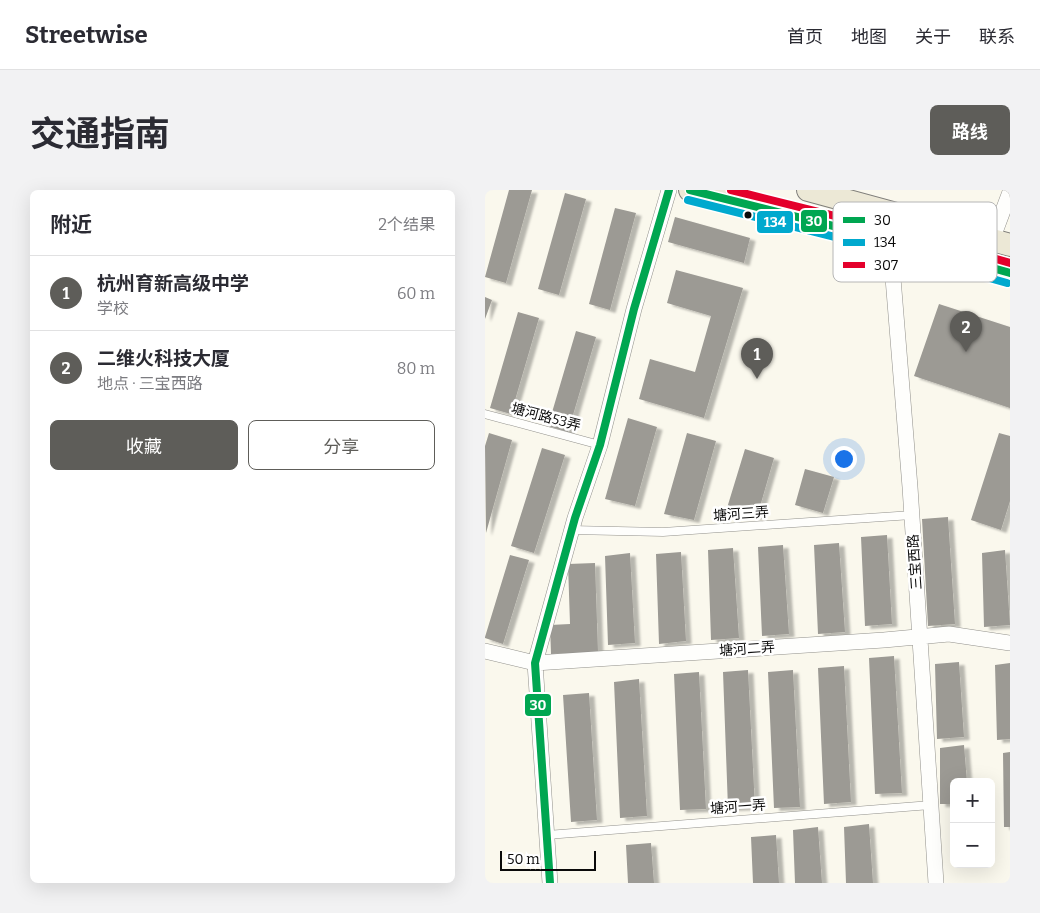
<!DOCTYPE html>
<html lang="zh">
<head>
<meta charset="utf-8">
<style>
  :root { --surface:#fff; --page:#f2f2f3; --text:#2b2b33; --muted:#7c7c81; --line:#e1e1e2; --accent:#5e5d59 }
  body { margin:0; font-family:Bitter,"Noto Sans SC",serif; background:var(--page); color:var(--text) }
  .controls { position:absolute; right:15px; bottom:15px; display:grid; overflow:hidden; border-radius:8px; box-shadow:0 5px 20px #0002 }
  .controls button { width:45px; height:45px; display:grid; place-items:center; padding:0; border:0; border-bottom:1px solid var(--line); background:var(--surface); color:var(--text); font:25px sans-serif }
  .scale { position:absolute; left:15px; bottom:12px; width:96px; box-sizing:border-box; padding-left:5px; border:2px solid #0a0a0a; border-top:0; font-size:14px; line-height:18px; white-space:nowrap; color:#0a0a0a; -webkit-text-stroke:4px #fff; paint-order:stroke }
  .you { position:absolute; left:358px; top:268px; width:18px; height:18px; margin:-12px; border:4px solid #fff; border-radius:50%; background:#1a73e8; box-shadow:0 0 0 8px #1a73e833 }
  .badge { display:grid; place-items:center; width:32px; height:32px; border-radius:50%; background:var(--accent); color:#fff; font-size:16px; font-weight:700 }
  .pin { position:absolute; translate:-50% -41px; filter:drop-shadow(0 1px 2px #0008) }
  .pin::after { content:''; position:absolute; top:26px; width:18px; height:15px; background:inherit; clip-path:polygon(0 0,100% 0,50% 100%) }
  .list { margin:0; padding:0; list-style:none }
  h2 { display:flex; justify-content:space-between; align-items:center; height:65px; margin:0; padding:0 20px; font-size:21px }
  h2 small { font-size:16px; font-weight:400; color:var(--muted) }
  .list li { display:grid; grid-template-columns:32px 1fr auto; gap:15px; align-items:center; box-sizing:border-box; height:75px; padding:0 20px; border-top:1px solid var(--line) }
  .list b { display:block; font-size:19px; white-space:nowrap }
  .list p { margin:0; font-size:16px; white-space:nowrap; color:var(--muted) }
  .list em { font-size:16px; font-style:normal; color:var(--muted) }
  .actions { display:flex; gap:10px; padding:15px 20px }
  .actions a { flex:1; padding:11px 0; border:1px solid var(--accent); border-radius:8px; text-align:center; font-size:18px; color:var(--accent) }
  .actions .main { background:var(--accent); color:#fff }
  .map { position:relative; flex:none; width:525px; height:693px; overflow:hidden; border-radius:8px }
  header { display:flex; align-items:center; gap:30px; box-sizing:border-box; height:70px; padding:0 25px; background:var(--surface); border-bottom:1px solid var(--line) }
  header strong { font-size:24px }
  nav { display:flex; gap:28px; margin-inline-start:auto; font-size:18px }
  .intro { display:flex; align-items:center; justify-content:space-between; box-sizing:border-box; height:120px; padding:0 30px }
  h1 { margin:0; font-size:35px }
  .button { padding:12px 22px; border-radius:8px; background:var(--accent); color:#fff; font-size:18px; font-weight:700 }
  main { display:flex; gap:30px; padding:0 30px }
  aside { flex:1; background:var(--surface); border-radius:8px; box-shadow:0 5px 20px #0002 }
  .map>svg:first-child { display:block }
  .building { fill:#9c9a94; filter:url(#shadow) }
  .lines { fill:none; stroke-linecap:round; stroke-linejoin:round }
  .lane-casing { stroke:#92918c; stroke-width:9 }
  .street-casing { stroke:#92918c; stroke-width:16 }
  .primary-casing { stroke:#7f7e7a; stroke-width:24 }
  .lane { stroke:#fefefc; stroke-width:8 }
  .street { stroke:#fefefc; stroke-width:15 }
  .primary { stroke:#ece8d6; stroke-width:22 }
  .bus-1-casing { stroke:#fff; stroke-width:11 }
  .bus-2-casing { stroke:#fff; stroke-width:11 }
  .bus-3-casing { stroke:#fff; stroke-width:11 }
  .bus-1 { stroke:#00a651; stroke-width:8 }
  .bus-2 { stroke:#00a9ce; stroke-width:8 }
  .bus-3 { stroke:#e4002b; stroke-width:8 }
  .bus-dot { fill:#0a0a0a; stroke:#fff; stroke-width:2 }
  .labels { text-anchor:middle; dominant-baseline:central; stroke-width:5; stroke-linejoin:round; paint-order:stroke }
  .street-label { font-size:14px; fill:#0a0a0a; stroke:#fff }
  .key { fill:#fff; stroke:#b6b6b6; stroke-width:1 }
  .key-label { font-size:14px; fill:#0a0a0a }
  .line-badge { stroke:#fff; stroke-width:2 }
  .badge-label { font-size:14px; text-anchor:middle; font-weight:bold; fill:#fff }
</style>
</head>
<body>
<header>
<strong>Streetwise</strong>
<nav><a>首页</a><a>地图</a><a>关于</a><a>联系</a></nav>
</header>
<div class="intro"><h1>交通指南</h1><a class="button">路线</a></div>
<main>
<aside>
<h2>附近<small>2个结果</small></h2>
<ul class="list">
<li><span class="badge">1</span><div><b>杭州育新高级中学</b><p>学校</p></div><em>60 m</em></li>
<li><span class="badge">2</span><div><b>二维火科技大厦</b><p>地点 · 三宝西路</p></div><em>80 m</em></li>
</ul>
<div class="actions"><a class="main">收藏</a><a>分享</a></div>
</aside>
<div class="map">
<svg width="525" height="693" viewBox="0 0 525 693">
  <defs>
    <filter id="shadow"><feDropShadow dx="5.5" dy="3" stdDeviation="1" flood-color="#0004"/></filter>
  </defs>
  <rect width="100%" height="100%" fill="#faf8ed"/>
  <path class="building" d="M24 0H47L21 93 0 87Z
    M80 3 101 9 74 105 53 99Z
    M130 18 151 23 125 120 104 114Z
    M190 27 265 48 259 73 183 52Z
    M191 80 258 98 219 228 154 209 165 169 210 182 226 126 182 113Z
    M0 107 7 110 0 129Z
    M454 114 525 137V218L429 186Z
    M33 122 54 128 26 224 5 218Z
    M91 141 111 147 83 242 63 236Z
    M143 228 172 237 150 316 120 309Z
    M4 243 27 250 1 343 0 256Z
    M202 243 231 251 209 330 179 324Z
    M514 243 525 246V311L516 340 486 330Z
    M57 258 80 265 49 363 26 356Z
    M260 259 289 268 272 327 242 318Z
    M320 279 349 287 338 323 310 315Z
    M463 327 470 434 443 436 437 329Z
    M402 345 407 434 380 436 376 347Z
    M354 353 360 442 333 444 329 355Z
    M298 355 304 444 277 446 273 357Z
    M248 358 254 448 226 450 223 360Z
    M520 360 525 435 499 437 497 363Z
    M196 362 201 451 174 454 171 364Z
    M145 363 150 453 123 455 120 366Z
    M25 365 44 370 18 454 0 448V447Z
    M110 373 113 462 66 464 65 435 85 434 83 374Z
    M409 466 417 603 390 604 384 468Z
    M474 472 479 547 452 549 450 474Z
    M525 473V549L512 550 510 475Z
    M359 476 366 612 339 614 333 478Z
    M263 480 270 617 243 618 238 482Z
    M308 480 315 617 289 618 283 482Z
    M214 482 221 619 195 620 189 484Z
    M154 489 162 626 135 628 129 492Z
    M104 503 112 630 86 632 78 505Z
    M479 555 482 592H469V614H455V558Z
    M525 562V637H519L518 563Z
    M384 634 388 693H361L359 637Z
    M333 637 337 693H310L308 640Z
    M291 645 294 693H268L266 647Z
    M166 653 169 693H143L141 655Z"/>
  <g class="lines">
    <g class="lane-casing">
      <path id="lane" d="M0 224 115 255
        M86 340 178 342 427 325
        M62 645 446 615"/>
    </g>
    <g class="street-casing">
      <path id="street" d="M507 50 525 2
        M405 51 425 297 451 693
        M0 461 50 473 399 450 464 444 525 453
        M65 693 50 473 90 328 115 255 149 119 184 0"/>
    </g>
    <g class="primary-casing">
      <path id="primary" d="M205 0 440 59 525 83
        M323 0 525 55"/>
    </g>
    <use href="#lane" class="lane"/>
    <use href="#street" class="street"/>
    <use href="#primary" class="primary"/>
    <g class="bus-1-casing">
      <path id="bus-1" d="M205 0 440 59 525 83
        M65 693 50 473 90 328 115 255 149 119 184 0"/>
    </g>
    <g class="bus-2-casing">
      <path id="bus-2" d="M203 10 437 69 522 93"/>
    </g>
    <g class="bus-3-casing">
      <path id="bus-3" d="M246 0 442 49 525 73"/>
    </g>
    <use href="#bus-1" class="bus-1"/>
    <use href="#bus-2" class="bus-2"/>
    <use href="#bus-3" class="bus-3"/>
  </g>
  <circle class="bus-dot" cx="263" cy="25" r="4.5"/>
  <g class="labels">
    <g class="street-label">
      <text transform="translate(61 227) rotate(15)">塘河路53弄</text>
      <text transform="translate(256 324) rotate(-4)">塘河三弄</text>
      <text transform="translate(430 372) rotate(-94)">三宝西路</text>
      <text transform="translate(262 459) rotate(-4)">塘河二弄</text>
      <text transform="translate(253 617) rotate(-4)">塘河一弄</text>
    </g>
  </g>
  <rect x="348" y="12" width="164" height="80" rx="8" class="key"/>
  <rect x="358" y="27" width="22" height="6" fill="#00a651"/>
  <rect x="358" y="49" width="22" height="7" fill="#00a9ce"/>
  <rect x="358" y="72" width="22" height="6" fill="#e4002b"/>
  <g class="key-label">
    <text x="389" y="35">30</text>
    <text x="389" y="57">134</text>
    <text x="389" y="80">307</text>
  </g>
  <g class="line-badge">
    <rect x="315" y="19" width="28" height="24" rx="5" fill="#00a651"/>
    <rect x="271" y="20" width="38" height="24" rx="5" fill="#00a9ce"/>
    <rect x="39" y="503" width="28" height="24" rx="5" fill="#00a651"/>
  </g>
  <g class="badge-label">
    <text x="329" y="36">30</text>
    <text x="290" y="37">134</text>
    <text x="53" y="520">30</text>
  </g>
</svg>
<div class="controls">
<button>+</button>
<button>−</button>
</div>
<div class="scale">50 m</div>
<div class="you"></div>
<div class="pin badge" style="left:272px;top:189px">1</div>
<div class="pin badge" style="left:481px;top:162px">2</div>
</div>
</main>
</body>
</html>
